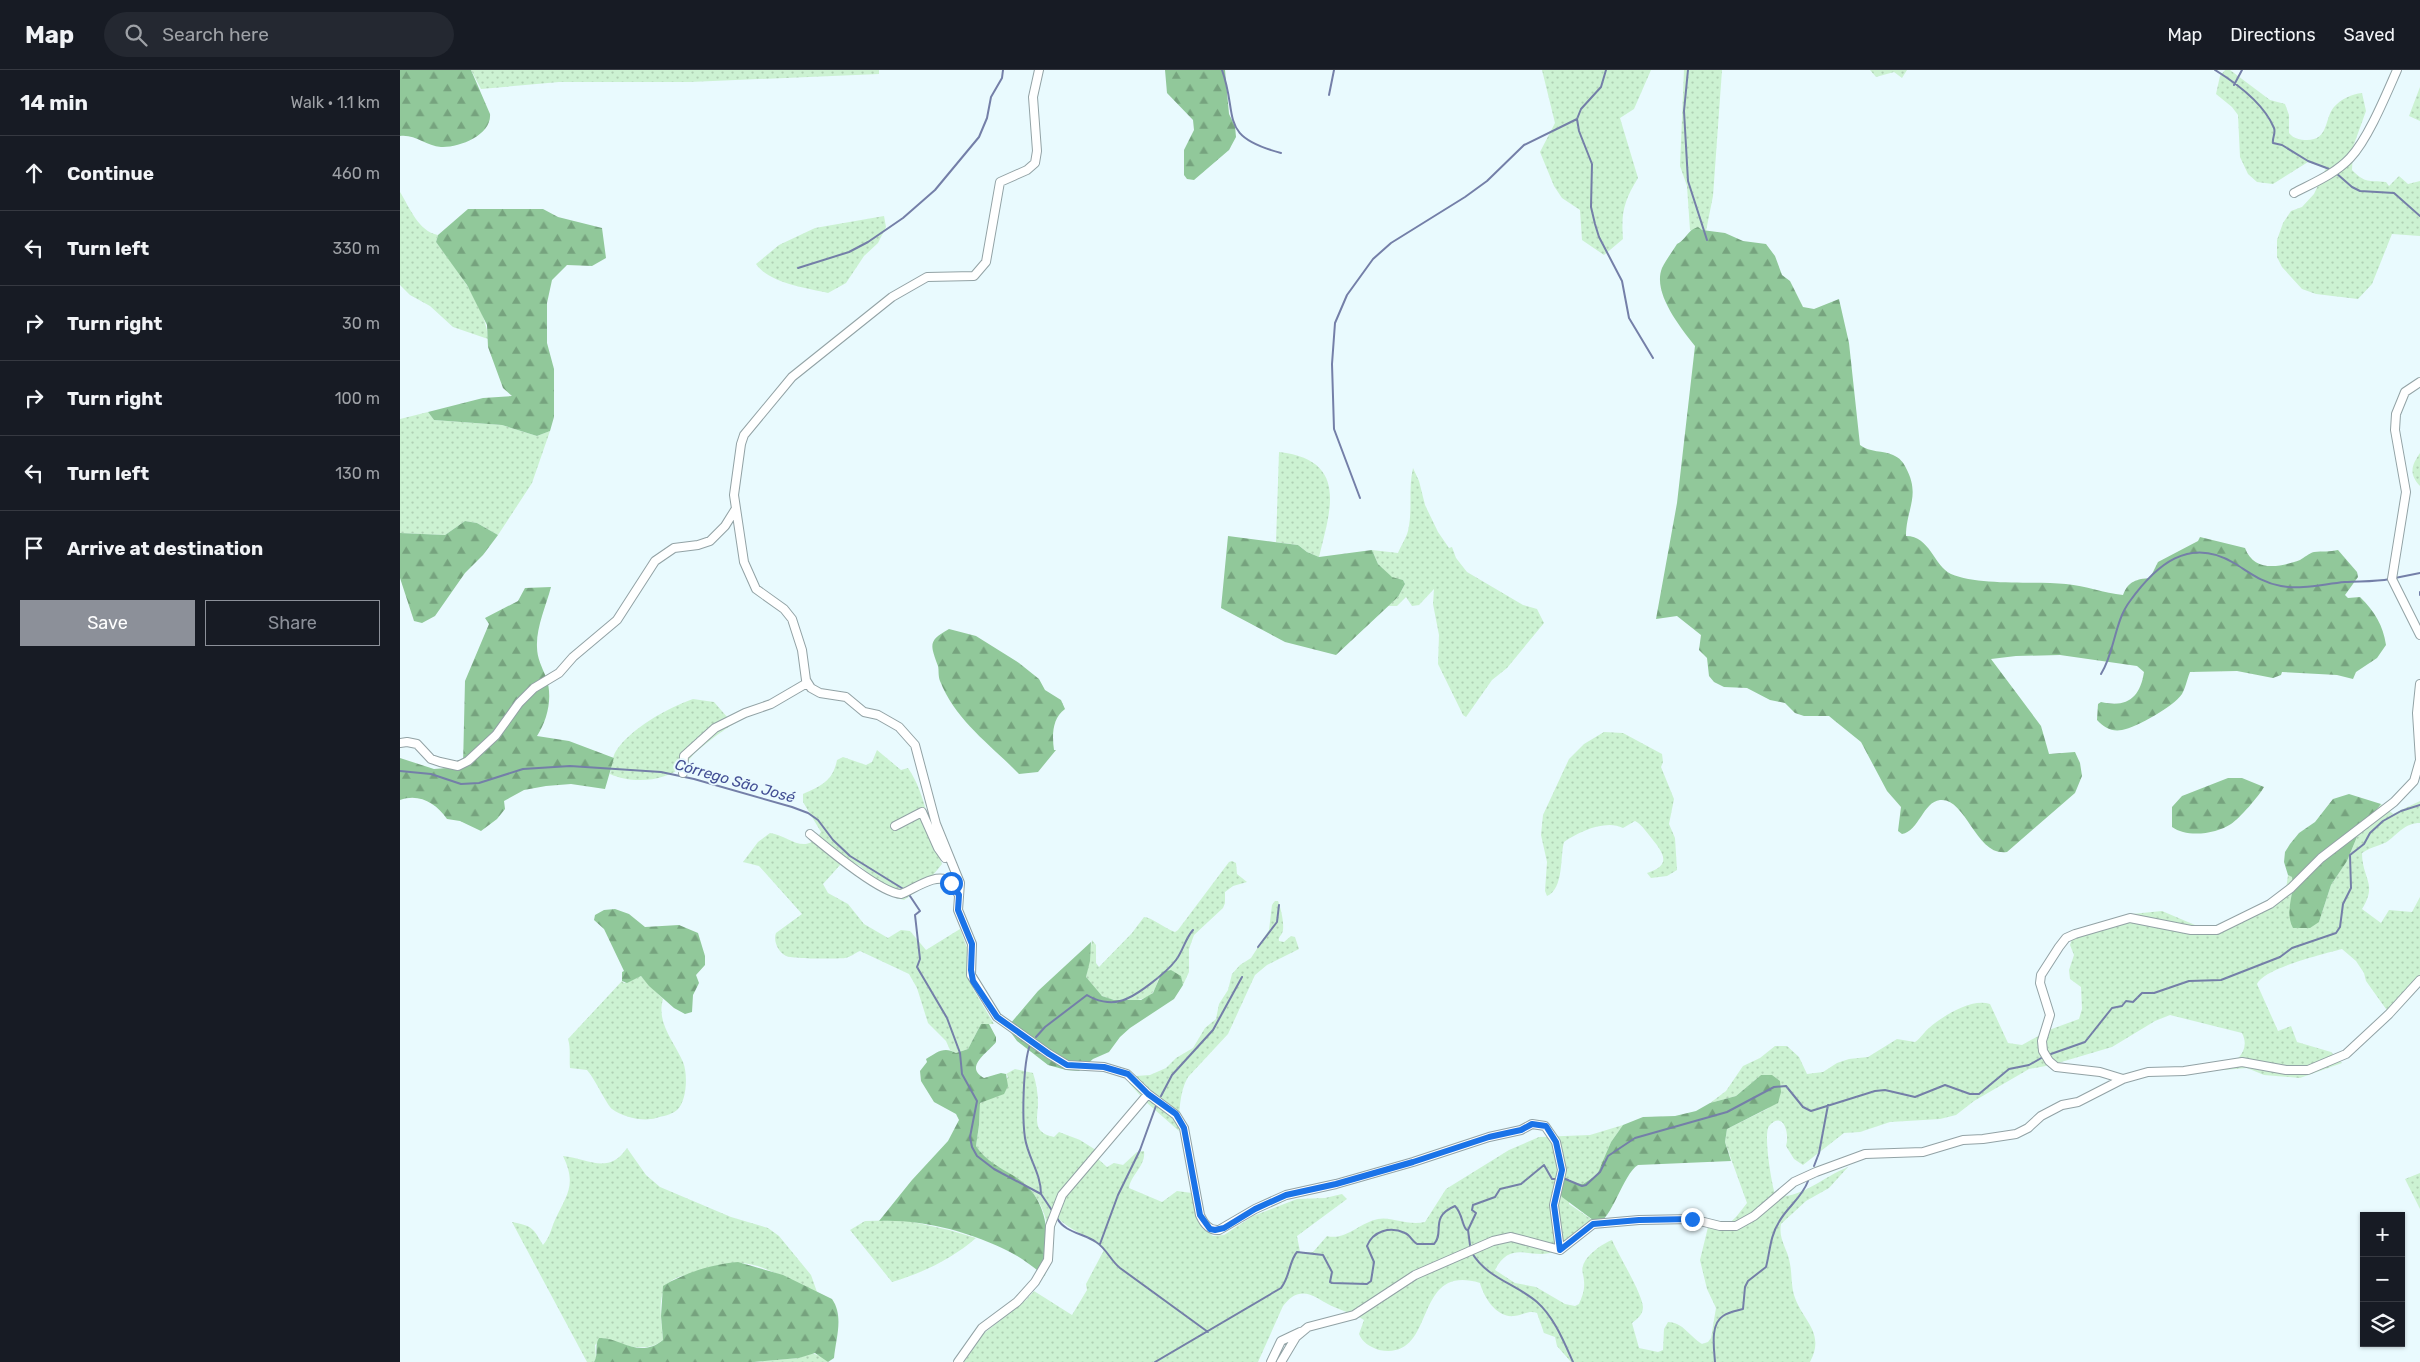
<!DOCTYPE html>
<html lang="en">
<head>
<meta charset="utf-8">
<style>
  :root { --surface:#171b24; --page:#242831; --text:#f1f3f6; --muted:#9ea1a6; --line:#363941; --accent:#8c9099 }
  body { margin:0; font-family:Rubik,sans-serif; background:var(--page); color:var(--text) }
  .controls { position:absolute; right:15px; bottom:15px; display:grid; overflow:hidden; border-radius:0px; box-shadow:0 1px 4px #0004 }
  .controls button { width:45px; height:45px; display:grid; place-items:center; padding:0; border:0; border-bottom:1px solid var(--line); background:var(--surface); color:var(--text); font:25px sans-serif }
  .stop { position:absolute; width:15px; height:15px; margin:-11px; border:4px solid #1a73e8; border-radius:50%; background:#fff }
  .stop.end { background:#1a73e8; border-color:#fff; box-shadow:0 1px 5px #0008 }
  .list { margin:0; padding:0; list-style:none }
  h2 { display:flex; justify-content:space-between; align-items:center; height:65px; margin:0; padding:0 20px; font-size:21px }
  h2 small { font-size:16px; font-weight:400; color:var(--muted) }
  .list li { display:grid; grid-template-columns:32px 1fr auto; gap:15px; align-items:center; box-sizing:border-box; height:75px; padding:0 20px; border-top:1px solid var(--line) }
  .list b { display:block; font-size:19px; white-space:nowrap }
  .list em { font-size:16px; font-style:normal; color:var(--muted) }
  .actions { display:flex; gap:10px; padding:15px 20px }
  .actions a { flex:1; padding:11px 0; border:1px solid var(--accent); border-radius:0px; text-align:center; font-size:18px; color:var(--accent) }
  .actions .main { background:var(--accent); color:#fff }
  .icon { flex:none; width:28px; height:28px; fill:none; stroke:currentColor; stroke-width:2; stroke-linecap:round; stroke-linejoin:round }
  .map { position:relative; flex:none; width:2020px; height:1292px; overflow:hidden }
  header { display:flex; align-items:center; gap:30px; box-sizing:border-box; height:70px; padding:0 25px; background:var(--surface); border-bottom:1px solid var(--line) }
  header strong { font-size:24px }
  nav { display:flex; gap:28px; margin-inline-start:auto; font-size:18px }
  .search { width:350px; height:45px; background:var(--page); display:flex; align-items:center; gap:12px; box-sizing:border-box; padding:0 18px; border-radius:28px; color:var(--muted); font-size:19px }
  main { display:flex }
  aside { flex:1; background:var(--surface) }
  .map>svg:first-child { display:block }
  .grass { fill:url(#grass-dots) }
  .forest { fill:url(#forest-firs) }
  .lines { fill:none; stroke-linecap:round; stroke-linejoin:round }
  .stream { stroke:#747fa8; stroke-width:2 }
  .street-casing { stroke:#92a2a5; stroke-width:10 }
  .street { stroke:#fff; stroke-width:8 }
  .route { stroke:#1a73e8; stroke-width:6 }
  .labels { text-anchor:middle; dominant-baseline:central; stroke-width:4; stroke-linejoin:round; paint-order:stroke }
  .water-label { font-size:15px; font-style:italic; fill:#424e94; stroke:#e9fafe }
</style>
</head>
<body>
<header>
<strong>Map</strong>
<div class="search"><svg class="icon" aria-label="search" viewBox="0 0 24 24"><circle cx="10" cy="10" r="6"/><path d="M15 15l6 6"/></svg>Search here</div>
<nav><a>Map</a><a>Directions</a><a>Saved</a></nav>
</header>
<main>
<aside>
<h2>14 min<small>Walk · 1.1 km</small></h2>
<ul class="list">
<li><svg class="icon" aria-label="ahead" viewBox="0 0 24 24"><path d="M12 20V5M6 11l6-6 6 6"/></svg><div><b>Continue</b></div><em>460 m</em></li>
<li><svg class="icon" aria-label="left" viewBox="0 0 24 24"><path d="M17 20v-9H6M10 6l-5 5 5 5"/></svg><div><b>Turn left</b></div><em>330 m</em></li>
<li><svg class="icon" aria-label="right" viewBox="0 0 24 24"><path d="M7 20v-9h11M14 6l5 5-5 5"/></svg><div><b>Turn right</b></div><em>30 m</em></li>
<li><svg class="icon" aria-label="right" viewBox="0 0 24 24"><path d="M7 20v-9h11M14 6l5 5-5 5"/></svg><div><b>Turn right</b></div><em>100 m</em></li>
<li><svg class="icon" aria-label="left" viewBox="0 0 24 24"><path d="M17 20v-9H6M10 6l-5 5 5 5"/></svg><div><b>Turn left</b></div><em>130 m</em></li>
<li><svg class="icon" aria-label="arrive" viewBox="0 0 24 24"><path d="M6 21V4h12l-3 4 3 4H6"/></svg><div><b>Arrive at destination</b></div></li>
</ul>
<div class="actions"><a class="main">Save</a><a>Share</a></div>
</aside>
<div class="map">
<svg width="2020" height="1292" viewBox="0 0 2020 1292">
  <defs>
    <pattern id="grass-dots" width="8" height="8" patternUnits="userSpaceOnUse" patternTransform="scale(1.25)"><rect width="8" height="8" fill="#ccf2d2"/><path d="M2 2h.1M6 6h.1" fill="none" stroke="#afd0b4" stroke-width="1.8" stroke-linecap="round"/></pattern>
    <pattern id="forest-firs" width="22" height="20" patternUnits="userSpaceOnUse" patternTransform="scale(1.25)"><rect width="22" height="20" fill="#91c89a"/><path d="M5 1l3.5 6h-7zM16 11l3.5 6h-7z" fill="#76a37e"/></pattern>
  </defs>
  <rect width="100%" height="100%" fill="#e9fafe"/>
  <path class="grass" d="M71 0H479V4L290 12H159L81 19Z
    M1142 0H1251L1234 39 1220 48 1238 108C1224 131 1221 142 1223 169L1204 185 1182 170 1180 140 1162 128 1154 116 1140 82 1155 53Z
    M1284 0H1322L1313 126 1306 161 1290 160 1287 116 1280 96Z
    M1470 0H1507L1502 8 1494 2 1476 7Z
    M1825 0H1830L1870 30 1885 34 1889 45V63C1894 69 1900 70 1907 70 1929 70 1924 49 1934 37 1941 29 1952 24 1962 23L1966 41 1953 77 1952 100C1966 114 1968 110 1986 112L1989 116 1999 106 2008 114 2020 111V166L1992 164 1972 214 1958 229 1916 224 1902 219 1882 197 1877 187V170L1883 153 1891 141 1902 137 1914 124 1926 98 1908 92 1873 114 1857 112 1848 104 1840 87 1838 45 1832 37 1816 24 1820 6Z
    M2020 17V51L2009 46Z
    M0 122C10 138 18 161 38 165L36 172C55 197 87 238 88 269L53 257 30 236 10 225 0 215Z
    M484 146 486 157 478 173 464 186 446 213 428 223C406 218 369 213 356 194L379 175 415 158Z
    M28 342 34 350 102 355 137 366 150 361 132 413 98 465 77 453 65 451 45 465 0 463V349Z
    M879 382C948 390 931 438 919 487L907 482 898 475 876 472Z
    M2020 383V416C2009 404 2011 396 2020 383Z
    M1013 398 1019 411 1025 435 1038 462 1049 478 1052 477 1056 488 1067 502 1123 535 1137 539 1144 553 1107 598 1092 610 1066 647 1063 645 1038 594 1039 565 1033 534 1034 519 1019 535 1012 536 1006 527 997 536H988L998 527 1005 514 1003 510 992 508 978 494 972 480 998 483C1001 476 1006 468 1008 461 1013 440 1008 419 1013 398Z
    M293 629 314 632 328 648 338 651C323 660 310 670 297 681 292 685 289 691 284 695 266 712 232 714 210 704 212 697 212 687 216 681 230 659 269 637 293 629Z
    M1204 662 1223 663 1262 684 1263 692 1261 697 1274 729 1269 754 1275 768 1277 800 1267 806 1251 808 1247 803C1275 795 1261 780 1249 765 1245 760 1241 754 1235 751L1223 758C1206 749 1178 762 1164 772 1160 786 1164 819 1147 826L1145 821 1147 792 1141 765 1143 745 1169 689 1184 674Z
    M477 680 501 700 508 698C527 725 529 764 542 794L525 815 504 830 496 828 460 796 451 792 441 794 423 814 428 823 448 834 464 854 488 868 501 860 510 861 526 880 560 859 569 883 573 919 594 954H581L568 979 556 983 550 980 546 971 528 953 517 918 509 904 460 881C455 883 451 887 445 888 436 889 394 889 386 886 378 882 373 871 376 863L402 844 359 796 343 792 358 772 370 763C390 766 405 787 421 762L403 732V724C421 716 433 711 437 690L443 687 466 695 472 692Z
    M2020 731V753C2005 753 1999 763 1988 771 1983 775 1972 776 1962 783 1962 809 1978 813 1962 839L1981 853 1989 840 2012 842 2020 827V913L1991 946 1966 911 1964 903 1956 891 1942 879C1924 884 1864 898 1857 914L1878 961 1891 956 1897 972 1931 982 1942 993 1900 1008 1864 1005 1847 998 1824 1000C1836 991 1851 981 1842 963L1770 945 1755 951 1712 977 1651 995 1629 999 1574 1031 1556 1045 1540 1049 1490 1052 1460 1062 1444 1063 1403 1095 1394 1089 1386 1076C1390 1063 1383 1040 1369 1056 1363 1064 1372 1118 1376 1127 1404 1127 1423 1107 1448 1097L1429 1118 1406 1131 1381 1154C1378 1170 1388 1179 1390 1194 1392 1204 1391 1215 1394 1225 1402 1251 1426 1262 1410 1292H1171L1157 1276 1155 1267 1144 1263 1137 1243C1129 1240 1123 1245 1114 1246 1097 1248 1084 1228 1080 1213 1010 1192 1039 1292 979 1280 970 1277 962 1272 959 1264L964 1250 959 1247 955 1248C948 1241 943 1241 934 1237 915 1228 901 1212 883 1236L858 1292H564L583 1264 627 1229 634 1221 672 1245 687 1220 686 1214 704 1180C689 1165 667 1160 654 1144L647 1154C636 1103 597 1109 576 1076L579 1055 580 1033 587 1030 608 1007 606 1004 615 999 633 1003C636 1012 638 1023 638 1034 637 1051 633 1063 654 1067L659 1062 680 1070 699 1082 696 1087 707 1097 714 1093 723 1095 737 1082 744 1081C746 1096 731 1104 729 1118L762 1132 777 1121 792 1123 802 1158 813 1166 824 1165 853 1146 897 1129 925 1128 942 1124 947 1129 897 1166 900 1182H913L927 1166C945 1171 961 1152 978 1149 991 1146 1006 1156 1025 1152L1046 1119 1109 1080 1139 1067 1190 1065 1223 1055 1211 1072 1198 1105 1183 1114 1175 1113 1169 1109V1134L1194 1151C1183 1161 1170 1173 1157 1180 1134 1193 1112 1167 1095 1200L1115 1213 1136 1217 1165 1234 1175 1236 1179 1234C1182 1227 1185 1220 1184 1211 1184 1206 1181 1200 1183 1196 1186 1185 1202 1174 1212 1170 1219 1186 1242 1223 1243 1237 1243 1245 1237 1249 1232 1253L1239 1278 1258 1282 1263 1280 1264 1259 1268 1252C1283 1252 1290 1267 1302 1274L1308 1272 1311 1268 1316 1238 1307 1219 1300 1190 1308 1157C1331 1158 1335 1148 1347 1133L1325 1072 1327 1059 1369 1038 1361 1005 1336 1026 1310 1033 1326 1021 1343 996 1360 988 1375 976H1387L1399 987 1407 1004 1423 1002 1437 993 1449 989 1468 987 1497 969 1515 972C1521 968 1524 962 1529 958 1543 946 1571 928 1590 934L1608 973 1622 975 1649 960 1679 949 1682 939 1681 917 1670 909 1669 900 1674 885 1670 875 1672 869 1695 862 1732 844 1762 841 1795 855 1816 861 1875 835 1885 826 1888 805 1893 807 1891 828 1919 852 1931 815 1947 791 1959 762 1981 734 1993 744Z
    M832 791 836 793 837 804 847 812 833 816 825 822V833L823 838 794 865 789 879V902L783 915 780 906 759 907C757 912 756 918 753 922 745 934 712 933 701 925 694 921 690 913 686 907L692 870 696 875V893L699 897 732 863 744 847C751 847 764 858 775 862L778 860 829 792Z
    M875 831H878C881 839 884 852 883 860 882 866 878 866 879 871L884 872 891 866 895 867 899 879 867 895 855 905 828 964 788 1007C779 1022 779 1045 779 1061L746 1032 729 1013 736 1006 750 1005 766 998 776 988 793 978 805 958 816 949 819 934 828 920 832 904 840 895 851 888 869 860 872 835Z
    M241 906 263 929C256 953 274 971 283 992 288 1004 287 1031 277 1040 271 1045 263 1046 256 1048 243 1052 223 1047 212 1039 207 1035 195 1009 187 1000L170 998C169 988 171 979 168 969L222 911 224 913Z
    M227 1078 246 1105 260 1117 331 1147 368 1158 379 1166 411 1205 417 1222C367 1203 354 1180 297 1202 290 1204 278 1206 271 1211 255 1224 262 1252 263 1270 246 1284 222 1275 203 1268L195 1275 196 1288 194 1292H187L112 1152C133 1156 133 1158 143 1175 150 1167 151 1159 155 1150 167 1124 177 1115 163 1086 188 1088 208 1106 227 1078Z
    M2020 1103V1139L2005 1109Z
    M504 1150 549 1160 576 1168C552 1189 522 1203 492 1212L450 1160 465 1151Z
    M411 1283 421 1286 428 1292H354L399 1288Z"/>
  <path class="forest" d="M0 0H71L90 44C92 65 59 78 41 77 26 76 15 64 0 66Z
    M765 0H825L829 44 835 56 836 67 829 80 794 110 787 109 784 105V80L794 60 793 50 767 23Z
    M68 139H143L158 147 202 158 206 188 192 196 167 195 152 210 147 233V273L154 299V347L150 361 137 366 102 355 34 350 28 342 83 328 112 326 103 318 88 277 87 255 67 215 36 172 38 165Z
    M1298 157 1302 160 1325 163 1343 171 1366 174 1375 186 1382 205 1390 211 1403 237 1414 239 1439 229 1449 273 1460 375C1470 383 1483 380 1493 385 1500 388 1503 392 1506 398 1521 426 1506 439 1506 466 1530 466 1534 496 1551 504 1579 516 1634 511 1666 514 1686 516 1704 523 1723 525 1728 511 1737 509 1750 508L1758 492 1798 471 1800 467 1845 478C1854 503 1881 497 1900 490 1904 488 1909 483 1914 482 1922 481 1930 482 1938 480L1957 502 1958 507 1945 525 1948 528 1960 527C1975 542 1983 555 1986 575L1977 588 1956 602 1953 609 1937 605 1882 602 1881 605 1873 608 1837 601 1790 602C1787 609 1786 617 1782 624 1773 637 1737 657 1722 660 1711 662 1704 657 1697 650L1698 634 1701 632C1727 638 1740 628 1744 602L1737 596 1660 585 1616 586 1591 589 1641 656 1649 684 1675 682 1680 693 1682 706 1675 723 1607 782C1576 787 1566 727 1540 730 1523 732 1519 761 1502 764L1498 761 1501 737 1487 721 1461 672 1435 651 1429 646H1404L1395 643 1385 633 1370 630 1347 618 1324 617 1314 612 1309 606 1307 588 1299 580 1301 565 1277 546 1256 549 1277 433 1295 276C1281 258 1252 223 1262 198 1266 190 1272 182 1277 174 1286 170 1287 160 1298 157Z
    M65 451 77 453 98 465 83 485 65 503 35 546 22 553 14 551 0 508V463L45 465Z
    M828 466 898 475 907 482 919 487 972 480 978 494 992 507 1003 510 1005 514 998 527 936 585 885 572 821 538Z
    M151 517C146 536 136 558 137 577 137 588 142 597 146 607 153 626 148 649 137 666L169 671 214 688 205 719 171 714 146 716 124 720 104 731 105 739 97 749 81 761 60 751 47 749C36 733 19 723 0 730V688L34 699 47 698 46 695 63 696 65 611 89 554 85 548 118 531 125 518Z
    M549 559 576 566 619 593 639 609 645 620 661 630 665 639C652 648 652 666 654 680H656L638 702 619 704C591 675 556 651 540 611 538 606 539 600 538 596 530 574 528 571 549 559Z
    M1828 708H1842L1864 717C1859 726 1840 748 1831 754 1816 764 1787 768 1772 757V737L1782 726Z
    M1949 724 1981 734 1959 762 1947 791 1931 815 1919 852 1910 858H1893C1884 841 1895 825 1892 807L1888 805 1884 792 1885 782 1890 774 1899 763 1915 752 1933 729Z
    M215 839 229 844 245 857 279 855 298 863 305 886V895L296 905 299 913 293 925 292 942 285 944 274 938 249 916 241 906 227 913 222 911V902L224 901 204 859 194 850 195 845 204 840Z
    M691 872 690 891 686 907 702 926 714 930H741L753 923 762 902 771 900 781 906 783 915 774 929 730 958 720 967 709 982 693 989 679 1001 666 1000 648 995 617 971 609 960 610 954 638 921Z
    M581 954H589L596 967V972C589 982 563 997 584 1008L601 1003 606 1004 608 1016 604 1024 580 1033 579 1055 576 1076C586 1091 599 1097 614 1106 651 1129 649 1168 645 1206 634 1198 622 1188 610 1182 571 1162 522 1149 479 1151L512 1110 548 1071 559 1050 556 1044 534 1032 521 1011 520 1001 527 992 526 989C537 982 544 976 556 983L568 979Z
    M1361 1005H1372L1380 1011 1381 1022 1378 1033 1327 1059 1325 1072 1331 1091 1238 1095C1223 1104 1211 1152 1197 1153L1162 1127 1160 1123 1162 1106 1175 1113 1183 1114 1197 1105 1211 1072 1223 1055 1243 1047 1275 1046 1296 1041 1310 1033 1336 1026Z
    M338 1192 383 1205 432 1229C444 1246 436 1268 434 1288L428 1292 415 1283 399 1288 354 1292H194C199 1284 194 1276 199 1268 218 1266 239 1290 263 1270L261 1246 263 1216C284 1203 313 1194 338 1192Z"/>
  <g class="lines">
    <path class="stream" d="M822 0C839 47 817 66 881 83
      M1206 0 1201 17 1181 39 1177 49 1179 61 1192 94 1191 137 1195 154 1199 167 1222 211 1229 248 1253 288
      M1288 0 1284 41 1288 111 1307 170
      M1815 0C1836 13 1864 34 1874 58 1876 63 1872 68 1873 73L1882 75 1908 91 1932 100
      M1834 15 1842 0
      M929 25 934 0
      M1936 103 1952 117 1960 121 1994 123 2020 146
      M398 198 449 182 468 172 503 148 535 120 579 67 587 48 591 27 602 8 603 0
      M960 428 934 359 932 294 935 253 947 225 973 189 991 173 1065 127 1087 111 1124 75 1177 49
      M1995 508 2020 503
      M2020 522V525
      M1701 604C1715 582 1714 552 1730 531 1756 495 1789 466 1834 493 1849 502 1862 513 1881 516 1902 520 1923 514 1945 512 1960 511 1975 512 1990 509
      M0 701 31 704 61 714 79 713 123 699 170 696 261 702 294 709 392 737 408 743 418 750 433 770 450 786 505 820
      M508 823 520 841 515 845 520 889 517 897 547 948 560 983 562 1004 577 1031 570 1067 572 1077 577 1086 594 1099 641 1124 653 1142
      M858 877 877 852 879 835
      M636 967 645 957 687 925C696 931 710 934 720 931 735 928 767 902 776 890 783 881 785 869 793 860
      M630 975C623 993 622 1048 625 1068 628 1088 641 1103 641 1124
      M1648 985 1685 972 1712 938 1722 936 1726 931 1733 932 1742 923H1754L1789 911 1821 910 1880 887 1892 878 1936 863 1940 857 1943 834 1951 818 1950 785 1964 774 1970 763 1983 751 2001 741 2020 735
      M761 1026 772 1005 813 960 842 907
      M1414 1096 1419 1083 1428 1035
      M1163 1108 1182 1116 1186 1115 1200 1102 1208 1086 1235 1068 1327 1042 1374 1017 1386 1016 1403 1037 1411 1041 1475 1021 1485 1020 1515 1027 1545 1015 1570 1024H1579L1609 999 1629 995 1643 987
      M657 1148C665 1163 683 1163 696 1172 706 1178 711 1191 720 1198L808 1262
      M1068 1160 1076 1143 1072 1140 1073 1135 1095 1127 1100 1119 1121 1114 1144 1095 1152 1109H1158
      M1068 1160 1070 1175
      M700 1174 718 1125 740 1080 757 1033
      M1072 1183C1087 1208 1116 1214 1137 1232 1154 1247 1164 1272 1173 1292
      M755 1292 881 1218C890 1207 889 1191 897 1182L923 1185 932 1202 930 1212 932 1213 967 1214 971 1211 974 1192 967 1176C973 1161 990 1156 1005 1163 1010 1165 1012 1171 1017 1174H1034C1045 1162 1029 1147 1055 1136 1063 1144 1062 1157 1067 1160
      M1315 1292C1314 1278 1310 1254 1323 1246 1329 1242 1336 1241 1343 1239L1345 1217 1348 1211 1366 1197C1370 1182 1370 1166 1379 1152 1387 1137 1402 1128 1408 1111"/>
    <g class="street-casing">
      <path id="street" d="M639 0 633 27 637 81 635 93 627 100 600 112 586 192 574 206 527 207 492 227 392 307 344 365 341 374 334 425 344 492 356 519 384 539 392 549 402 580 406 610 411 618 420 623 446 627 464 642 478 645 499 657 515 675 536 754 560 813 558 840 572 874 571 905 597 947 649 984 667 995 704 997 727 1004 748 1024 776 1045 784 1058 800 1145C804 1154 809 1161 819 1160L855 1139 886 1125 936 1114 1013 1092 1089 1067 1121 1060 1132 1054 1145 1056 1156 1072 1162 1100 1154 1135 1160 1180
        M1894 123C1913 113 1935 104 1950 88 1968 69 1986 25 1997 0
        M2020 312 2005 322 1996 344 1995 360 2006 422 1992 509 2020 565
        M0 673 7 672 17 674 31 689 40 692 58 696 68 691 96 665 119 633 134 618 159 603 173 587 217 550 255 491 274 478 298 475 310 471 325 456 335 440
        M283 703 284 686 315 658 345 643 371 634 407 613
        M495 756 522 742 538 778 545 788
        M410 764C427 778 480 823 501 824 513 820 537 801 550 812 554 815 556 821 559 825
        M1723 1009 1700 1002 1656 997 1649 991 1643 981 1642 971 1650 945 1640 913 1641 905 1659 877 1666 868 1675 864 1730 848 1791 860H1817L1870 834 1891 818 1921 788 1994 732 2014 711 2020 690 2017 643 2020 614
        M558 1292 582 1258 617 1232 635 1212 648 1190 650 1156 662 1125 748 1024
        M871 1292 881 1271 900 1262
        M881 1292 896 1267 908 1257 954 1245 1015 1205 1093 1171 1111 1167 1160 1180 1193 1154 1239 1150 1292 1149 1320 1156H1336L1354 1146 1394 1112 1416 1102 1465 1084 1523 1082 1563 1070 1583 1069 1616 1064 1628 1058 1641 1046 1662 1035 1678 1032 1723 1009 1748 1002 1784 1001 1842 992 1886 1000H1908L1946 984 1989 944 2020 910"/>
    </g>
    <use href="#street" class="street"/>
  </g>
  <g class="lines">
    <path class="route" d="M551 813 559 825 558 840 572 874 571 900 573 911 597 947 649 984 667 995 704 997 728 1004 748 1024 776 1044 784 1058 800 1145 810 1159 815 1160 824 1158 855 1139 886 1125 936 1114 1013 1092 1089 1067 1121 1060 1132 1054 1146 1056 1156 1072 1162 1100 1154 1135 1160 1180 1193 1154 1239 1150 1292 1149"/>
  </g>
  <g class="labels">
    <g class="water-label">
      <text transform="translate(335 711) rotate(16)">Córrego São José</text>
    </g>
  </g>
</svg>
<div class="controls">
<button>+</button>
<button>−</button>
<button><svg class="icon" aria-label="layers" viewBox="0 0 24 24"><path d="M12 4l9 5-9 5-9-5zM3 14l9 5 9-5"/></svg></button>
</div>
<div class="stop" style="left:551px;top:813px"></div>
<div class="stop end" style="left:1292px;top:1149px"></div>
</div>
</main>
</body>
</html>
